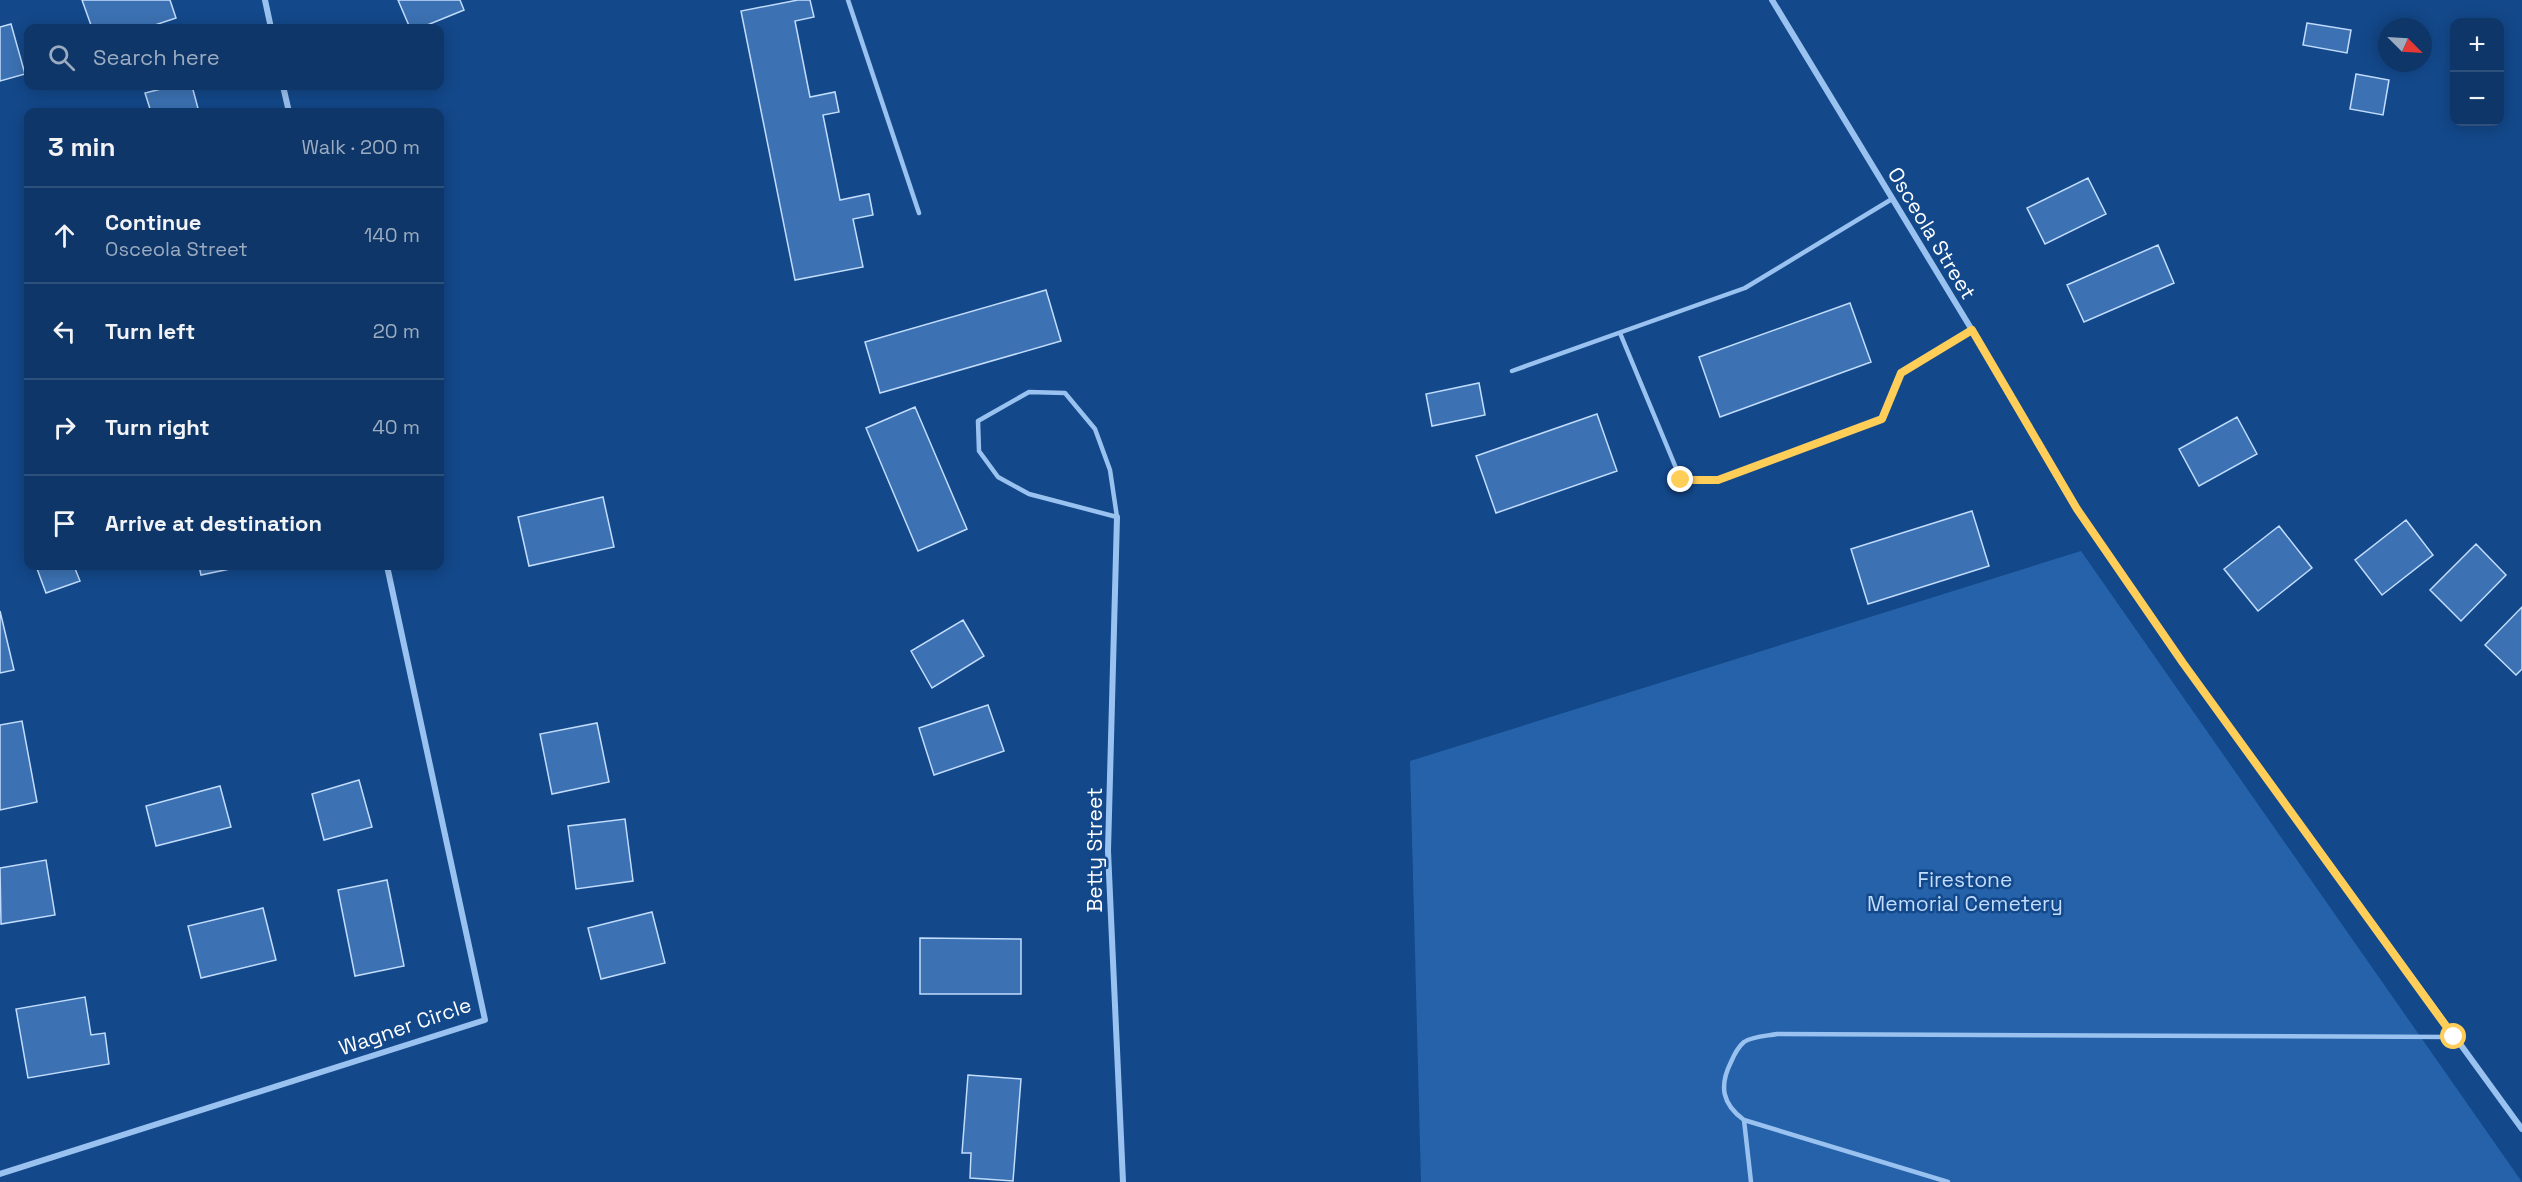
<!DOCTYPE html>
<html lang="en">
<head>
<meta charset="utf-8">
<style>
  :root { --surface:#0e3668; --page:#1c4171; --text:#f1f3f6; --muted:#9babc0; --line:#2e507c }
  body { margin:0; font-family:"Space Grotesk",sans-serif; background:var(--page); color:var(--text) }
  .controls { position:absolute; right:18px; top:18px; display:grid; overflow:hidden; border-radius:12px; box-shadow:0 3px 15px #0003 }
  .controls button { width:54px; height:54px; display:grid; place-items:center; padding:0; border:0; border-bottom:2px solid var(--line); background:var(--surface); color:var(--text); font:30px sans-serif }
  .compass { position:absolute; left:2378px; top:18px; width:54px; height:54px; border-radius:50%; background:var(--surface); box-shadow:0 3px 15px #0003; rotate:114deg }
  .stop { position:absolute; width:18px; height:18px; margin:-14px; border:4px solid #ffce59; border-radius:50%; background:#fff }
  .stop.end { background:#ffce59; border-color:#fff; box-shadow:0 2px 6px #0008 }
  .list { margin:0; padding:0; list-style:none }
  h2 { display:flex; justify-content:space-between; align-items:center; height:78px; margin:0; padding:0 24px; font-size:26px }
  h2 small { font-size:20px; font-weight:400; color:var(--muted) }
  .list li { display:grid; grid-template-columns:39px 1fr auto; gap:18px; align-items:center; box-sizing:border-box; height:96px; padding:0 24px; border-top:2px solid var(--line) }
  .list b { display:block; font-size:22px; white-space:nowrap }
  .list p { margin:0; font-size:20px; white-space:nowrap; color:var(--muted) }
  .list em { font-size:20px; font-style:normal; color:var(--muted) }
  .icon { flex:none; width:33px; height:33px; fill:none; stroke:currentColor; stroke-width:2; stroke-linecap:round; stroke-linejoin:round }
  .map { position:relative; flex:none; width:2522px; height:1182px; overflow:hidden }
  .search { position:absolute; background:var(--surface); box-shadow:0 3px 15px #0003; left:24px; top:24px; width:420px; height:66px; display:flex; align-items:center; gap:15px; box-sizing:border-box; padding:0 21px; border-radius:12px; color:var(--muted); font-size:22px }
  .panel { position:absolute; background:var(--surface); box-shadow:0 3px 15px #0003; left:24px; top:108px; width:420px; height:462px; border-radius:12px }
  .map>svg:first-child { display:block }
  .green { fill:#2562a9 }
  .building { fill:#3c72b3; stroke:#c1dcfc; stroke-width:1.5 }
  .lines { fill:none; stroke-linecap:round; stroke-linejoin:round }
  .service { stroke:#9ac2f0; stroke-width:4.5 }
  .minor { stroke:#9ac2f0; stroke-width:6 }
  .route { stroke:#ffce59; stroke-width:8 }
  .labels { text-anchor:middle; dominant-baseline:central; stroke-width:5; stroke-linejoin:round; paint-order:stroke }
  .street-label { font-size:21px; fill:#fff; stroke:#13488a }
  .park-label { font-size:21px; fill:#c1dcfc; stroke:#13488a }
</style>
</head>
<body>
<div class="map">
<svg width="2522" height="1182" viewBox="0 0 2522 1182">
  <rect width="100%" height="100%" fill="#13488a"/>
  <path class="green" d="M2081 551 2522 1182H1421L1410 761Z"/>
  <path class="building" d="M82 0H170L176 18 146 28H92Z
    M398 0H460L464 10 420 28H410Z
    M798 0H810L814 17 795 21 810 97 835 92 839 112 823 115 840 200 869 194 873 215 853 219 863 267 795 280 741 11Z
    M2307 23 2351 30 2347 53 2303 45Z
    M11 24 25 74 0 81V27Z
    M2356 74 2389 80 2383 115 2350 109Z
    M173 86H192L199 112H151L145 93Z
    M2088 178 2106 214 2045 244 2027 208Z
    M2158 245 2174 283 2084 322 2067 285Z
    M1046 290 1061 341 880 393 865 342Z
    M1850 303 1871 362 1720 417 1699 357Z
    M1479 383 1485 415 1432 426 1426 394Z
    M915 407 967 529 918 551 866 428Z
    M1597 414 1617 471 1496 513 1476 456Z
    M2237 417 2257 454 2199 486 2179 449Z
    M603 497 614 547 529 566 518 517Z
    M1972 511 1989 566 1868 604 1851 549Z
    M2406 520 2433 555 2382 595 2355 560Z
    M2279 526 2312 568 2258 611 2224 569Z
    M2476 544 2506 575 2461 621 2430 590Z
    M36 566H74L80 581 46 593Z
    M199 566H244L201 575Z
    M2522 607V669L2516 675 2485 645Z
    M0 611 14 670 0 673Z
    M963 620 984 656 932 688 911 651Z
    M988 705 1004 751 934 775 919 728Z
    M22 721 37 802 0 810V725Z
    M597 723 609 782 552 794 540 734Z
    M359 780 372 827 324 840 312 794Z
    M220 786 231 827 156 846 146 806Z
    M625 819 633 881 576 889 568 826Z
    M46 860 55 915 1 924 0 868Z
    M387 880 404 966 355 976 338 890Z
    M263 908 276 960 201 978 188 926Z
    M652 912 665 963 601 979 588 928Z
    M920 938 1021 939V994H920Z
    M85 997 91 1035 105 1033 109 1064 28 1078 16 1009Z
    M968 1075 1021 1079 1013 1181 970 1178 971 1153H962Z"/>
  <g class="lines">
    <path class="service" d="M848 0 919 213
      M1620 333 1681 480H1718L1882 419 1901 373 1972 330
      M1512 371 1745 288 1892 199
      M1029 392 1065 393 1095 429 1110 470 1117 517 1029 494 998 477 979 451 978 421Z
      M1744 1120 1948 1182
      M1751 1182 1744 1120C1722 1104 1719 1086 1731 1062 1734 1055 1738 1047 1744 1042 1753 1036 1767 1036 1777 1034L2454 1037"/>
    <path class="minor" d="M265 0 271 28
      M1772 0 1972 330 2077 509 2183 663 2522 1129
      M283 86 289 112
      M1117 517 1108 851 1123 1182
      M0 1174 485 1020 387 566"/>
  </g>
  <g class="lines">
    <path class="route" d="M1681 480H1718L1882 419 1901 373 1972 330 2077 509 2183 663 2454 1037"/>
  </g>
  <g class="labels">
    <g class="street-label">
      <text transform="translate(1932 233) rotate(59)">Osceola Street</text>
      <text transform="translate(1094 850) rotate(-90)">Betty Street</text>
      <text transform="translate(405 1026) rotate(-19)">Wagner Circle</text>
    </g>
    <g class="park-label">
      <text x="1965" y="879">Firestone<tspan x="1965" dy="24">Memorial Cemetery</tspan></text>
    </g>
  </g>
</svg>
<div class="controls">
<button>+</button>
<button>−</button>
</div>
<svg class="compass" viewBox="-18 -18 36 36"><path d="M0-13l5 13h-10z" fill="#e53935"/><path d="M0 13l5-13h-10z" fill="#9babc0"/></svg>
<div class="stop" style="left:2454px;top:1037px"></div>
<div class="stop end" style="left:1681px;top:480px"></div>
<div class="search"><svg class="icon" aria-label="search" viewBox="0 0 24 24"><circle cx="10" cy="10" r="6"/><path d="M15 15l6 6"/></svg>Search here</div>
<section class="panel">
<h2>3 min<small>Walk · 200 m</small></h2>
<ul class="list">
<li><svg class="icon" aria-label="ahead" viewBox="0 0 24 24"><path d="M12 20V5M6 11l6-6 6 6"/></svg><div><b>Continue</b><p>Osceola Street</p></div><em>140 m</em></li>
<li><svg class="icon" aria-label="left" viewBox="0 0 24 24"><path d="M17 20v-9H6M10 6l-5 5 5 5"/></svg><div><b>Turn left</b></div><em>20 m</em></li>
<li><svg class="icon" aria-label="right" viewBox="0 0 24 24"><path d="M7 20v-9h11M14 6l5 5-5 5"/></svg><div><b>Turn right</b></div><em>40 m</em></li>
<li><svg class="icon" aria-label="arrive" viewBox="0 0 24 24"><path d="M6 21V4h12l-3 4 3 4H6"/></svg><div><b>Arrive at destination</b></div></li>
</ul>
</section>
</div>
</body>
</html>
